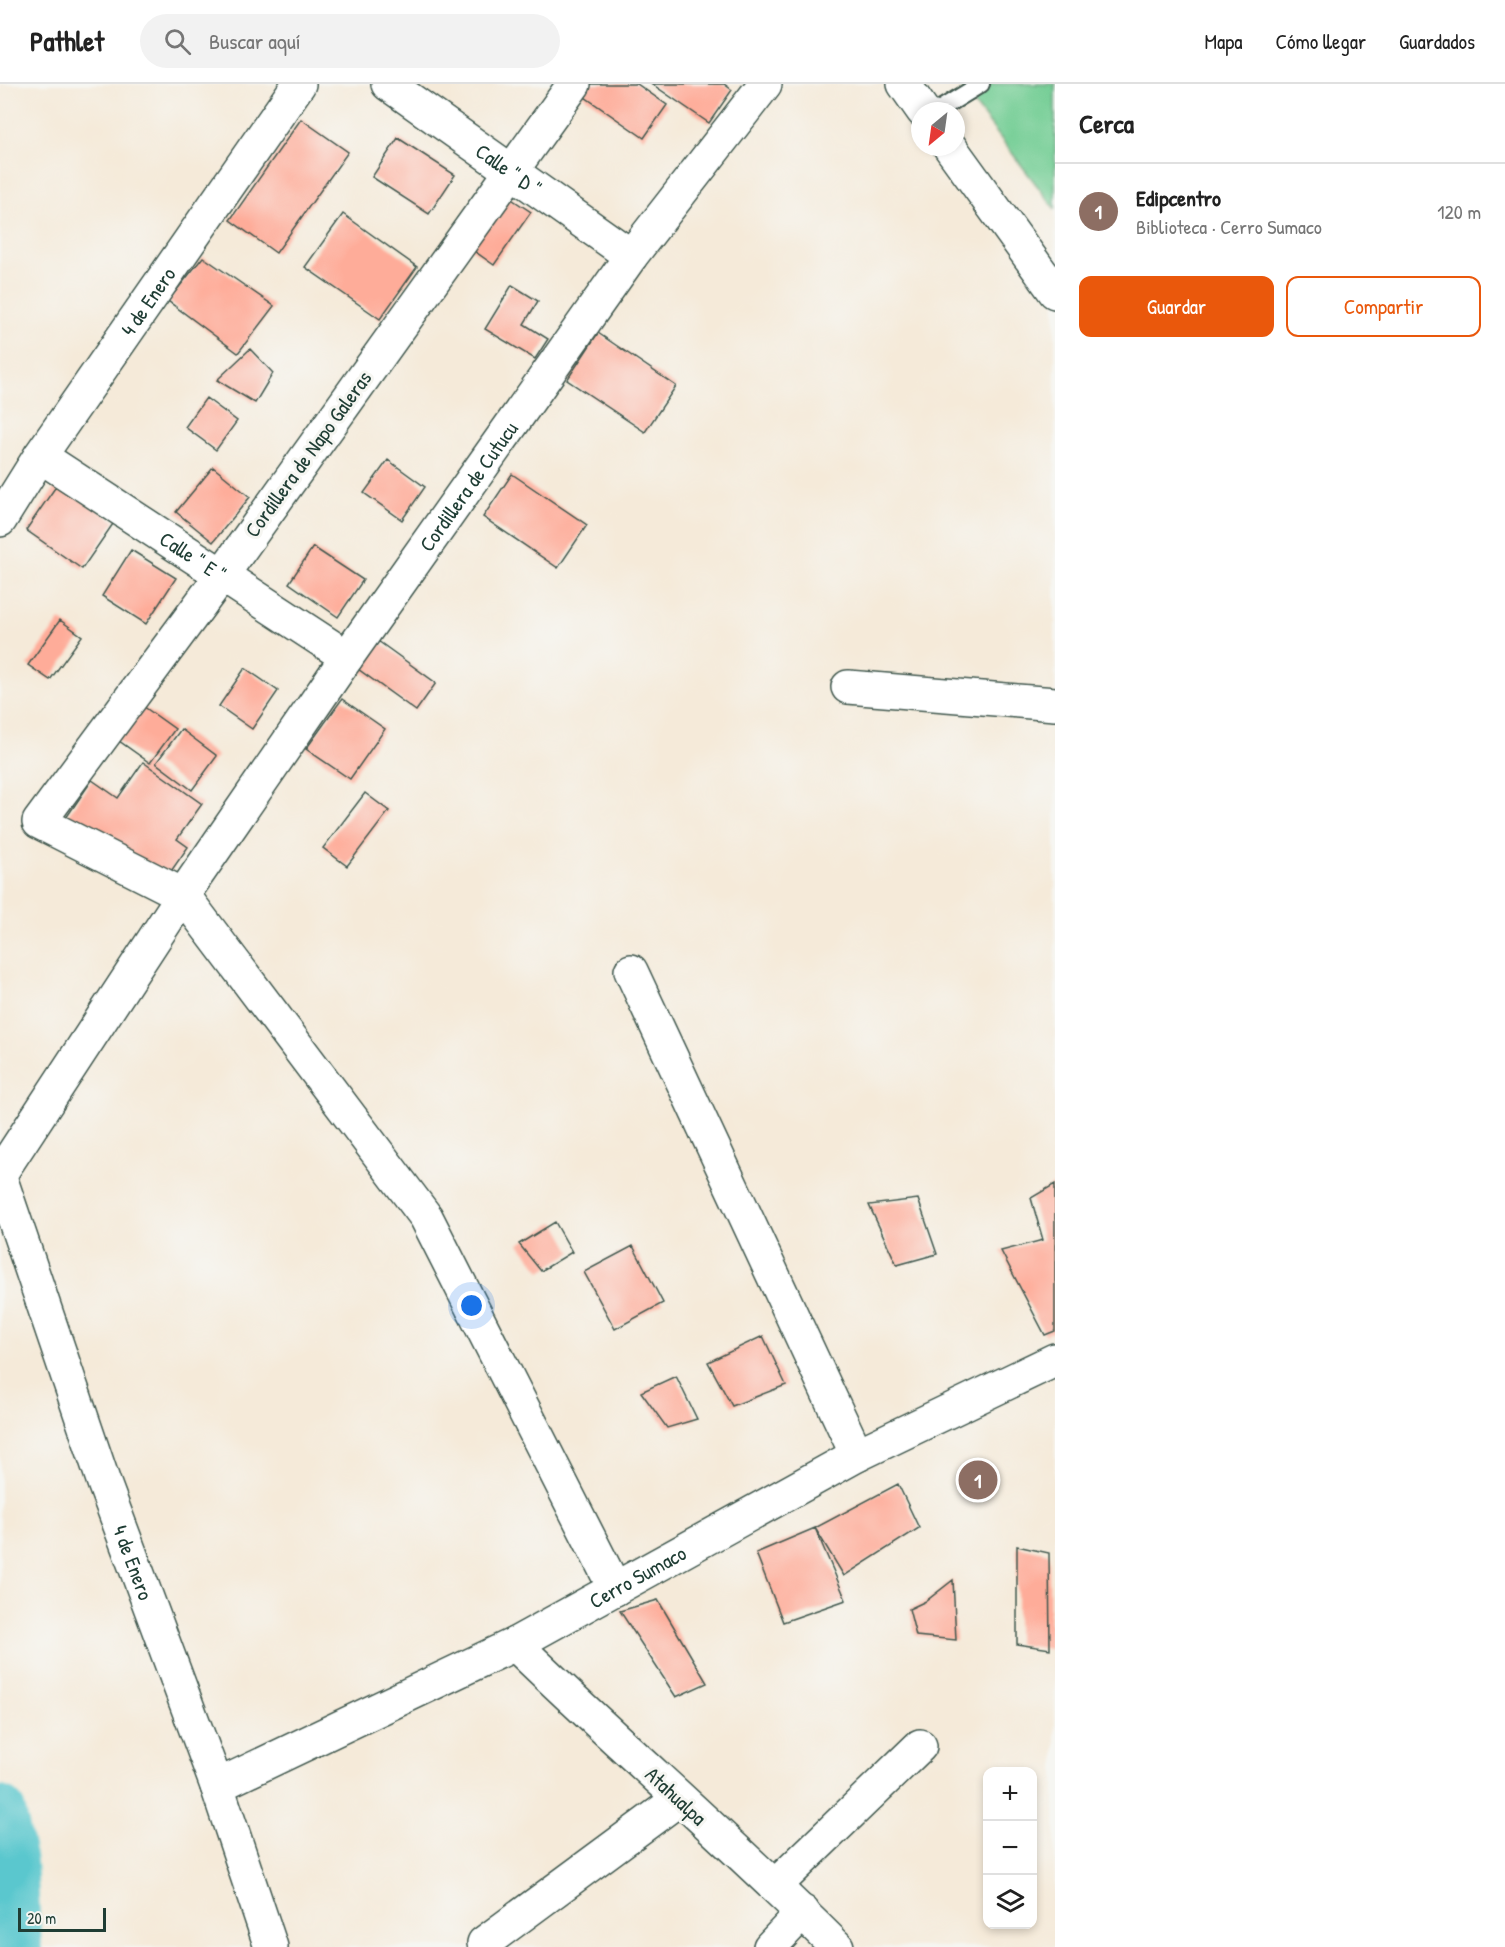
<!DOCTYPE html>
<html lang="es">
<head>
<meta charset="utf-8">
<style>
  :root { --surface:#fff; --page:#f2f2f2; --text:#222; --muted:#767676; --line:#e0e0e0; --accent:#ea580c }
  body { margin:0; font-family:"Patrick Hand",sans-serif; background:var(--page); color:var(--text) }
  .controls { position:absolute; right:18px; bottom:18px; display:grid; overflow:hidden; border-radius:12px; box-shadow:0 3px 9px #0003 }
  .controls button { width:54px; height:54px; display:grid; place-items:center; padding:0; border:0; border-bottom:2px solid var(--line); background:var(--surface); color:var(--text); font:30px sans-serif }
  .compass { position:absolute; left:911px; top:18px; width:54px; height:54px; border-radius:50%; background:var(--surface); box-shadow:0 3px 9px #0003; rotate:209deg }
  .scale { position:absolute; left:18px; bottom:15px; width:88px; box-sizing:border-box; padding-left:6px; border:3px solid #1f3d34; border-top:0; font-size:16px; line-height:21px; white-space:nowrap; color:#1f3d34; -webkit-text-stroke:4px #f6f6f2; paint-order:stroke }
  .you { position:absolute; left:472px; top:1222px; width:21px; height:21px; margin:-15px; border:4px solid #fff; border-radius:50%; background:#1a73e8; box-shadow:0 0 0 9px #1a73e833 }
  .badge { display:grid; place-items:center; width:39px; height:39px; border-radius:50%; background:var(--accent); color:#fff; font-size:20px; font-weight:700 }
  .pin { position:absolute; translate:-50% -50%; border:3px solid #fff; box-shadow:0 2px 6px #0006 }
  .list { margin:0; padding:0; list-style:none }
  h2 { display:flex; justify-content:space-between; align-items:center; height:78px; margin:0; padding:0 24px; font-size:26px }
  h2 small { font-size:20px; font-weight:400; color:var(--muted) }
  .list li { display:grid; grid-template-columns:39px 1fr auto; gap:18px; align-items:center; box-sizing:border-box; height:96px; padding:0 24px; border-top:2px solid var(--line) }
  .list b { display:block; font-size:22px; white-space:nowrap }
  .list p { margin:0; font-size:20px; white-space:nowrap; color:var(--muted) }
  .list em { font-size:20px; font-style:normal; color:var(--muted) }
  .actions { display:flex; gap:12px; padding:18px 24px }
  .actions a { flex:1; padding:14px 0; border:2px solid var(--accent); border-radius:12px; text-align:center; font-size:21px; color:var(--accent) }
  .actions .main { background:var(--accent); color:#fff }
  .icon { flex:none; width:33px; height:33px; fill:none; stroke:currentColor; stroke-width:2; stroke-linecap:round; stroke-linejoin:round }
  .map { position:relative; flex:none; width:1055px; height:1863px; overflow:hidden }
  header { display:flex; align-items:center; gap:36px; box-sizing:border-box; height:84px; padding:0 30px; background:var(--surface); border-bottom:2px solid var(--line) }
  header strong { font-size:28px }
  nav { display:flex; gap:33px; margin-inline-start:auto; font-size:21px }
  .search { width:420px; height:54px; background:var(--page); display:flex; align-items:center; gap:15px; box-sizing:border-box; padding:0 21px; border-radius:33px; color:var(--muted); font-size:22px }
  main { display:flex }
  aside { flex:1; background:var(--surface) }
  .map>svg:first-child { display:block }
  .green { fill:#75ce95; stroke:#4a8664; stroke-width:1.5 }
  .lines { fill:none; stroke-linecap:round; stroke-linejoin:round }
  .river { stroke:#5ac7ce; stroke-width:52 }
  .building { fill:#feac99 }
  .service-casing { stroke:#3f574d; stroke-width:20 }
  .minor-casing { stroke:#3f574d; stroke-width:36 }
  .tertiary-casing { stroke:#3f574d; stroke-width:36 }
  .trunk-casing { stroke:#3f574d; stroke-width:36 }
  .service { stroke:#fff; stroke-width:16 }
  .minor { stroke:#fff; stroke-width:33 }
  .tertiary { stroke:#fff; stroke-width:33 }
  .trunk { stroke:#fff; stroke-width:33 }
  .labels { text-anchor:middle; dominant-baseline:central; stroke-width:6; stroke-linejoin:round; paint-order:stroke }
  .street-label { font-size:21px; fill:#1f3d34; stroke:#f6f6f2 }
</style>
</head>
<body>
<header>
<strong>Pathlet</strong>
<div class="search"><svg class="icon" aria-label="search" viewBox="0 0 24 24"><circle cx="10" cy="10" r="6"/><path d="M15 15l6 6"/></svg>Buscar aquí</div>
<nav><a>Mapa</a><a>Cómo llegar</a><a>Guardados</a></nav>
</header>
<main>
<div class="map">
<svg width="1055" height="1863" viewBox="0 0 1055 1863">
  <rect width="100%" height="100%" fill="#f6f6f2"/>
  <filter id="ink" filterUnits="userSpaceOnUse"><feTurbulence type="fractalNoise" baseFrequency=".0167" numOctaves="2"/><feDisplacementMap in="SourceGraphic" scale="12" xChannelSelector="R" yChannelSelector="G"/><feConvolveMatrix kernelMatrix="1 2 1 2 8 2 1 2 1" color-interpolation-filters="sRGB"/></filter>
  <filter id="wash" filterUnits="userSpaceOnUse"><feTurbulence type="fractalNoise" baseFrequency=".008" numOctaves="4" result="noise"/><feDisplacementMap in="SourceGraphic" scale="24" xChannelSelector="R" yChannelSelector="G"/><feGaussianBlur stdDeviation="1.35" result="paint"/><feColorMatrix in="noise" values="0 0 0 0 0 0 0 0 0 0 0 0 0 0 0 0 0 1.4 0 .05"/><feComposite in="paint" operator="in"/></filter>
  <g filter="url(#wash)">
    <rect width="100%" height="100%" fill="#f5ead9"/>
    <path class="green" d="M959 0H1055V125Z"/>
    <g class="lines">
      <path class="river" d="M0 1728 11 1779 16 1863"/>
    </g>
    <g id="blocks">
      <path class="building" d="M589 0H637L667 21 644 54 582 11Z
        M652 0H724L732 6 709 39Z
        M301 35 348 68 276 169 230 136Z
        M398 54 455 91 429 130 372 93Z
        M507 112 531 128 494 181 470 164Z
        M343 130 417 183 380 235 305 183Z
        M203 173 274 222 238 269 168 217Z
        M512 201 538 217 524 240 548 255 535 275 485 245Z
        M598 249 676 302 645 348 567 296Z
        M250 265 273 289 255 319 217 296Z
        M206 314 237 337 216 366 185 343Z
        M388 376 425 403 402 436 364 409Z
        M213 383 250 413 213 458 176 428Z
        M512 390 587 441 558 484 483 433Z
        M59 398 115 437 82 485 26 446Z
        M313 463 363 496 338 533 289 499Z
        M131 466 176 494 146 540 102 512Z
        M60 536 82 552 50 596 28 581Z
        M378 557 436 599 416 627 358 585Z
        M245 584 278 607 252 645 219 622Z
        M342 615 385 645 350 695 306 665Z
        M140 620 175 645 150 679 115 654Z
        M181 645 217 672 192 706 156 679Z
        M143 678 202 720 177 755 188 763 162 800 66 734 92 696 118 714Z
        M365 709 389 727 347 782 323 764Z
        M1055 1100V1247L1045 1251 1001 1167 1043 1156 1031 1114Z
        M918 1115 937 1170 897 1181 869 1121Z
        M555 1138 572 1168 541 1187 519 1160Z
        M633 1162 663 1219 615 1245 584 1188Z
        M763 1252 786 1301 732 1322 708 1278Z
        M676 1292 697 1335 667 1344 641 1308Z
        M898 1400 919 1444 844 1492 815 1444Z
        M815 1444 846 1516 783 1538 756 1469Z
        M1017 1462 1049 1469 1050 1565 1017 1560Z
        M953 1496 956 1556 916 1552 909 1525 926 1517Z
        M658 1516 707 1599 676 1613 620 1527Z"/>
    </g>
  </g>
  <g filter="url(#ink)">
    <use href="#blocks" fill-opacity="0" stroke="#3f574d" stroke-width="1.5"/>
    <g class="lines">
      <g class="service-casing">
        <path id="service" d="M937 27 981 0"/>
      </g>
      <g class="minor-casing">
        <g id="minor">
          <path id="s1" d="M388 0 631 172"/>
          <path d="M574 0 222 491 39 738 183 811 426 1133 615 1505"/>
          <path id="s2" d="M40 372 347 573"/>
          <path id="s3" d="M0 436 40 372 299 0"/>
          <path d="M848 603 1055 620"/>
          <path d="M631 887 857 1371"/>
          <path id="s4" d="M0 1090 183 811 347 573 631 172 765 0"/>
          <path id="s5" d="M0 1093 104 1399 217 1702 271 1863"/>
          <path d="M217 1702 515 1560"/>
          <path d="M775 1802 920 1662"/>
          <path d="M484 1859 679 1715"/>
          <path d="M770 1863 803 1828"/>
        </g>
      </g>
      <g class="tertiary-casing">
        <g id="tertiary">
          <path id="s6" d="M837 1863C733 1759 621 1663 515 1560L857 1371 1055 1276"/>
        </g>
      </g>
      <g class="trunk-casing">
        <path id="trunk" d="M904 0 923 27
          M950 63 1055 208"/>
      </g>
      <use href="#service" class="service"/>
      <use href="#minor" class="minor"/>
      <use href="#tertiary" class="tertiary"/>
      <use href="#trunk" class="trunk"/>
    </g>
  </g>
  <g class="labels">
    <g class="street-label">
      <text stroke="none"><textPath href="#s1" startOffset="148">Calle " D "</textPath></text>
      <text stroke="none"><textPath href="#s3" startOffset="264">4 de Enero</textPath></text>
      <text transform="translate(308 370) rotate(-54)">Cordillera de Napo Galeras</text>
      <text stroke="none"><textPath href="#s4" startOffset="832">Cordillera de Cutucu</textPath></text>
      <text stroke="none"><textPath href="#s2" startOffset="183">Calle " E "</textPath></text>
      <text stroke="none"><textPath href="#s5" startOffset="408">4 de Enero</textPath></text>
      <text stroke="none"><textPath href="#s6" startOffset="582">Cerro Sumaco</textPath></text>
      <text transform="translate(676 1712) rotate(43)">Atahualpa</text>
    </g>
  </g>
</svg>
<div class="controls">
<button>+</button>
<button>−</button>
<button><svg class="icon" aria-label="layers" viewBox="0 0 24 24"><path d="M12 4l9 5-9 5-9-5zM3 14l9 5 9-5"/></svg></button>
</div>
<svg class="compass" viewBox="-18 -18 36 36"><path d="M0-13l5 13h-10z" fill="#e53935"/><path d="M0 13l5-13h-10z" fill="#767676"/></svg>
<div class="scale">20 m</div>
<div class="you"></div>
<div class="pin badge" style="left:978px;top:1396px;background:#8d6e63">1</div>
</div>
<aside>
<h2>Cerca<small></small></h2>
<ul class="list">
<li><span class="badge" style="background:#8d6e63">1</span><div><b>Edipcentro</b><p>Biblioteca · Cerro Sumaco</p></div><em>120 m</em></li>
</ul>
<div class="actions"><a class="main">Guardar</a><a>Compartir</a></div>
</aside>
</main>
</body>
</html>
